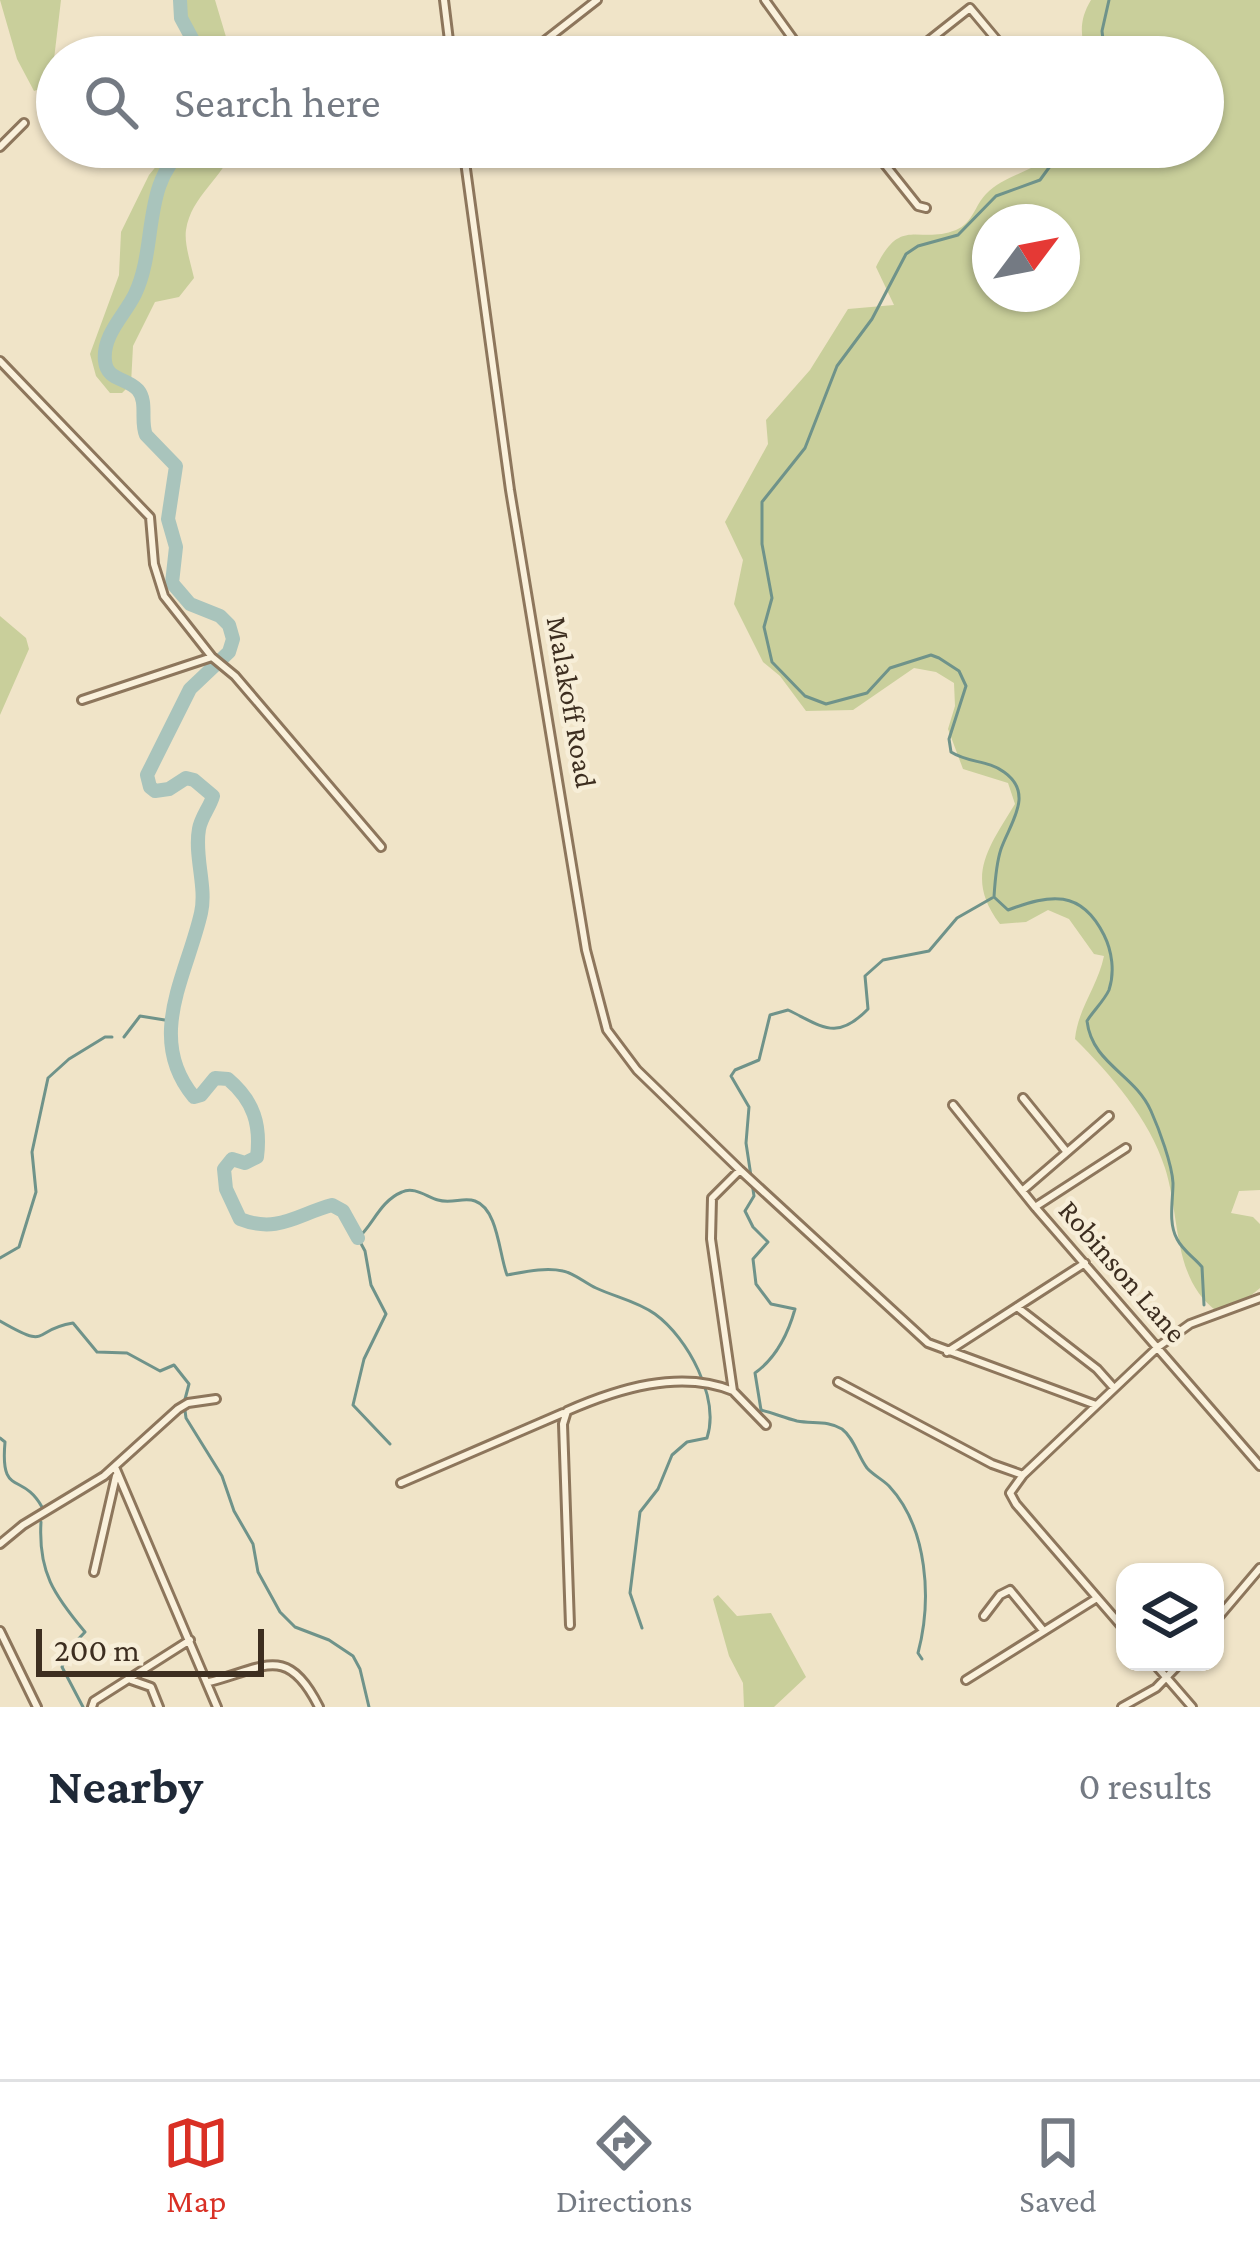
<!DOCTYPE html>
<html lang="en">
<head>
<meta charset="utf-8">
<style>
  :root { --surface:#fff; --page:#f2f2f3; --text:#1f2937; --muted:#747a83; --line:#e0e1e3; --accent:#d93025 }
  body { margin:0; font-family:"Crimson Pro",serif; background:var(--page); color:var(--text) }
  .controls { position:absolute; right:36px; bottom:36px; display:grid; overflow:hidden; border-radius:24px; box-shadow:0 3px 9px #0004 }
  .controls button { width:108px; height:108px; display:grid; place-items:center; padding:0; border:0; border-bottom:3px solid var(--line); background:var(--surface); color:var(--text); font:60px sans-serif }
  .compass { position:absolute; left:972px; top:204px; width:108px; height:108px; border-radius:50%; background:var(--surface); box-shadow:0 3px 9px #0004; rotate:58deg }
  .scale { position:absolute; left:36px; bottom:30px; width:228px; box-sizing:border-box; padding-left:12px; border:6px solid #3d2e20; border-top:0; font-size:33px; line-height:42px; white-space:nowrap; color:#3d2e20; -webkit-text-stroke:9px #f7eed8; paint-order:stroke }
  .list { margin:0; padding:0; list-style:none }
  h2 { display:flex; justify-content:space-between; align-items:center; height:156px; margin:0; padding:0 48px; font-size:51px }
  h2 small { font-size:39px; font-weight:400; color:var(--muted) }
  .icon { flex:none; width:66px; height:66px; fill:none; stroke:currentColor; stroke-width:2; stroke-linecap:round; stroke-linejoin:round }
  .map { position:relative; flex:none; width:1260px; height:1707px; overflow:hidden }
  .search { position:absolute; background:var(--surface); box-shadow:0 3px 9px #0004; left:36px; right:36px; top:36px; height:132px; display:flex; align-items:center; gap:30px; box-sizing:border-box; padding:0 42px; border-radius:66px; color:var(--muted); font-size:45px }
  .sheet { height:372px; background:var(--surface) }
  nav { display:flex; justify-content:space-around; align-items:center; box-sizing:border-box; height:168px; border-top:3px solid var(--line); background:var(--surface); font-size:33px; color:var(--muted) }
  nav a { display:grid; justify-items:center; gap:6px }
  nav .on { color:var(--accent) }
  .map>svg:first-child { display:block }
  .green { fill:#c9cf9b; fill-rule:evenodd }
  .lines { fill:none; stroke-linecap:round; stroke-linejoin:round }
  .stream { stroke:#6f938a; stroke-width:3 }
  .river { stroke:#a9c4bc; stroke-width:14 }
  .minor-casing { stroke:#8d765c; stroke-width:12 }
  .minor { stroke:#faf1dc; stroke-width:6 }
  .labels { text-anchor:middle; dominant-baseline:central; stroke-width:9; stroke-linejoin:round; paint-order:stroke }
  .street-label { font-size:30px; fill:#3d2e20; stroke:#f7eed8 }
</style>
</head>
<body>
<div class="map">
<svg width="1260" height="1707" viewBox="0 0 1260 1707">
  <rect width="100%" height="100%" fill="#f0e4c8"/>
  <path class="green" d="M0 0H61L52 76 46 87 34 91 17 59Z
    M178 0H215L232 57H202Z
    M1091 0H1260V1190L1239 1191 1231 1213 1253 1217 1260 1224V1288L1243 1302 1218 1312C1172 1280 1181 1218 1165 1168 1149 1118 1111 1075 1075 1039 1078 1008 1098 986 1104 956L1094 954 1069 919 1048 910 1026 922 1000 924C964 877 989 847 1015 804L1008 783 963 769 948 729 955 706 954 683 936 672 914 668 853 710 806 711 780 676 763 662 734 604 743 560 725 522 768 444 766 420 810 370 848 309 894 305 876 267C901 215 918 245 956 230 973 223 975 205 986 194 1006 173 1042 171 1057 147H1203V57H1087C1080 35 1079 20 1091 0ZM990 222H1062V294H990Z
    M172 147H234C223 178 191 196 186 230 184 244 191 264 194 278L179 297 155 302 133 346 131 384 122 393H110L96 376 90 354 119 275 121 232 149 175Z
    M0 616 26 638 29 649 0 715Z
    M718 1595 737 1616 771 1613 806 1677 774 1707H744L743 1683 729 1656 713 1599Z"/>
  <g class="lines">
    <path class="stream" d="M1105 57 1102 31 1109 0
      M1064 147 1040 180 996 196 958 235 918 246 906 254 872 319 837 366 805 448 762 502V544L772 598 764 627 772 662 805 696 826 704 867 693 890 668 931 655 939 658 959 671 966 686 949 739 951 752C968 763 988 760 1004 772 1035 794 1010 823 1001 849 996 864 995 881 994 897L1008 910C1050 894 1081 889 1104 935 1112 951 1115 972 1109 990 1104 1001 1093 1011 1087 1021 1092 1064 1135 1074 1151 1111 1159 1129 1172 1164 1173 1183 1173 1201 1168 1223 1177 1239 1183 1251 1194 1257 1202 1267L1204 1305
      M124 1037 140 1016 171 1021
      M0 1258 19 1247 36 1192 32 1152 48 1078 69 1059 105 1037H112
      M0 1321C52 1351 30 1330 73 1323L97 1352 127 1353 160 1371 174 1365 189 1384 184 1403 186 1418 222 1476 234 1511 253 1544 258 1572 280 1612 295 1627 329 1640 353 1656 360 1669 369 1707
      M0 1438 5 1442C0 1498 22 1471 42 1507
      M390 1444 353 1405 364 1359 386 1314 371 1285 365 1251 358 1238C373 1225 380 1201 402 1192 414 1186 427 1197 438 1200 451 1204 464 1197 475 1201 498 1209 499 1254 507 1275 524 1272 545 1267 563 1271 574 1273 585 1283 596 1288 615 1297 637 1301 655 1314 688 1338 720 1398 707 1438L687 1442 672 1455 658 1489 640 1512 630 1593 642 1628
      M41 1522C38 1572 54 1595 85 1632L70 1648 62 1667 83 1707
      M922 1659 918 1653C932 1600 928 1528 889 1486 882 1479 873 1475 867 1468 858 1456 854 1438 842 1429 828 1420 812 1424 797 1421 785 1418 773 1413 761 1410L755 1373C776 1358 788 1334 795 1309L771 1304 756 1284 753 1259 768 1242 753 1227 745 1211 754 1196 746 1143 749 1107 731 1076 735 1070 759 1060 770 1015 788 1010C822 1026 836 1042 868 1009L865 976 883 960 929 951 957 918 992 898"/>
    <path class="river" d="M180 0 181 18 202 57
      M186 147C141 183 158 246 135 294 125 315 102 335 105 361 107 381 126 377 138 390 148 402 140 421 146 435L176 466 168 519 176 547 172 583 190 604 220 616 229 625 233 639 229 652 190 689 147 775 150 787 155 791 169 789 186 778 194 780 213 796C210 807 201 817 199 829 194 856 207 887 201 913 187 975 145 1038 194 1097L201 1095 215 1078 228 1079C254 1101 261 1125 257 1157L245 1163 232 1159 224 1169 226 1189 240 1219C278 1234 298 1214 332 1205L343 1211 358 1238"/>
    <g class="minor-casing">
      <path id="minor" d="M444 0 451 57
        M765 0 806 57
        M524 57 597 0
        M908 57 970 8 1011 57
        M0 147 24 123
        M463 147 510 490 586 950 607 1030 637 1070 740 1170 928 1343 1096 1405
        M871 147 918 206 926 208
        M0 361 150 517 154 564 164 596 212 657
        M82 700 212 657 235 676 381 847
        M1023 1098 1066 1151
        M953 1105 1035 1207 1260 1466
        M740 1170 712 1198 711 1239 733 1391 766 1425
        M1022 1191 1109 1116
        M1035 1207 1126 1148
        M1017 1307 1097 1369 1114 1388
        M947 1352 1085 1263
        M838 1382 992 1464 1023 1475
        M115 1467 217 1707
        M401 1483 563 1413
        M0 1544 23 1525 104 1476 178 1409 188 1403 216 1399
        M94 1572 116 1476
        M984 1616 1000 1595 1010 1590 1042 1629
        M1215 1621 1260 1568
        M570 1625 563 1424 567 1411C617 1389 680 1369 733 1391
        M1125 1630 1016 1504 1010 1493 1023 1475 1158 1347 1190 1324 1260 1298
        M0 1631 37 1707
        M1153 1662 1192 1707
        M131 1680 151 1687 159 1707
        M966 1680 1097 1598
        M209 1682C264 1668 287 1643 319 1707
        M92 1707 94 1701 190 1640
        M1122 1707 1156 1688 1181 1662"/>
    </g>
    <use href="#minor" class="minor"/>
  </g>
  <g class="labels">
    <g class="street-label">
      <text transform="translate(572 702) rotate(80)">Malakoff Road</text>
      <text transform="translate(1123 1271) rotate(49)">Robinson Lane</text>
    </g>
  </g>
</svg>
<div class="controls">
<button><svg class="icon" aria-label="layers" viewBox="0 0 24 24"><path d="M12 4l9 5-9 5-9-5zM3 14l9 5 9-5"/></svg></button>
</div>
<svg class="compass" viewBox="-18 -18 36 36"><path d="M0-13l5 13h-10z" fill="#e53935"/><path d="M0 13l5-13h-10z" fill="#747a83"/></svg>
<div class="scale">200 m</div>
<div class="search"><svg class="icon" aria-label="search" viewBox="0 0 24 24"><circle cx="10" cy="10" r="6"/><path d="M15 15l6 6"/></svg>Search here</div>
</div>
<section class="sheet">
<h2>Nearby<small>0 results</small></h2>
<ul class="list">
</ul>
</section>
<nav>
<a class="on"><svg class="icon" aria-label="map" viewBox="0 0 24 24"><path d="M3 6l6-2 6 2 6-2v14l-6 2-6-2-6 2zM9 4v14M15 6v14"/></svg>Map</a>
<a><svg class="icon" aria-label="directions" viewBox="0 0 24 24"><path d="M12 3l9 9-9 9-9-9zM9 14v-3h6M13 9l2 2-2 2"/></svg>Directions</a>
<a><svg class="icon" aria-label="saved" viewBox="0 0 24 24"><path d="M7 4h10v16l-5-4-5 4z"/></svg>Saved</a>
</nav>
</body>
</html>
